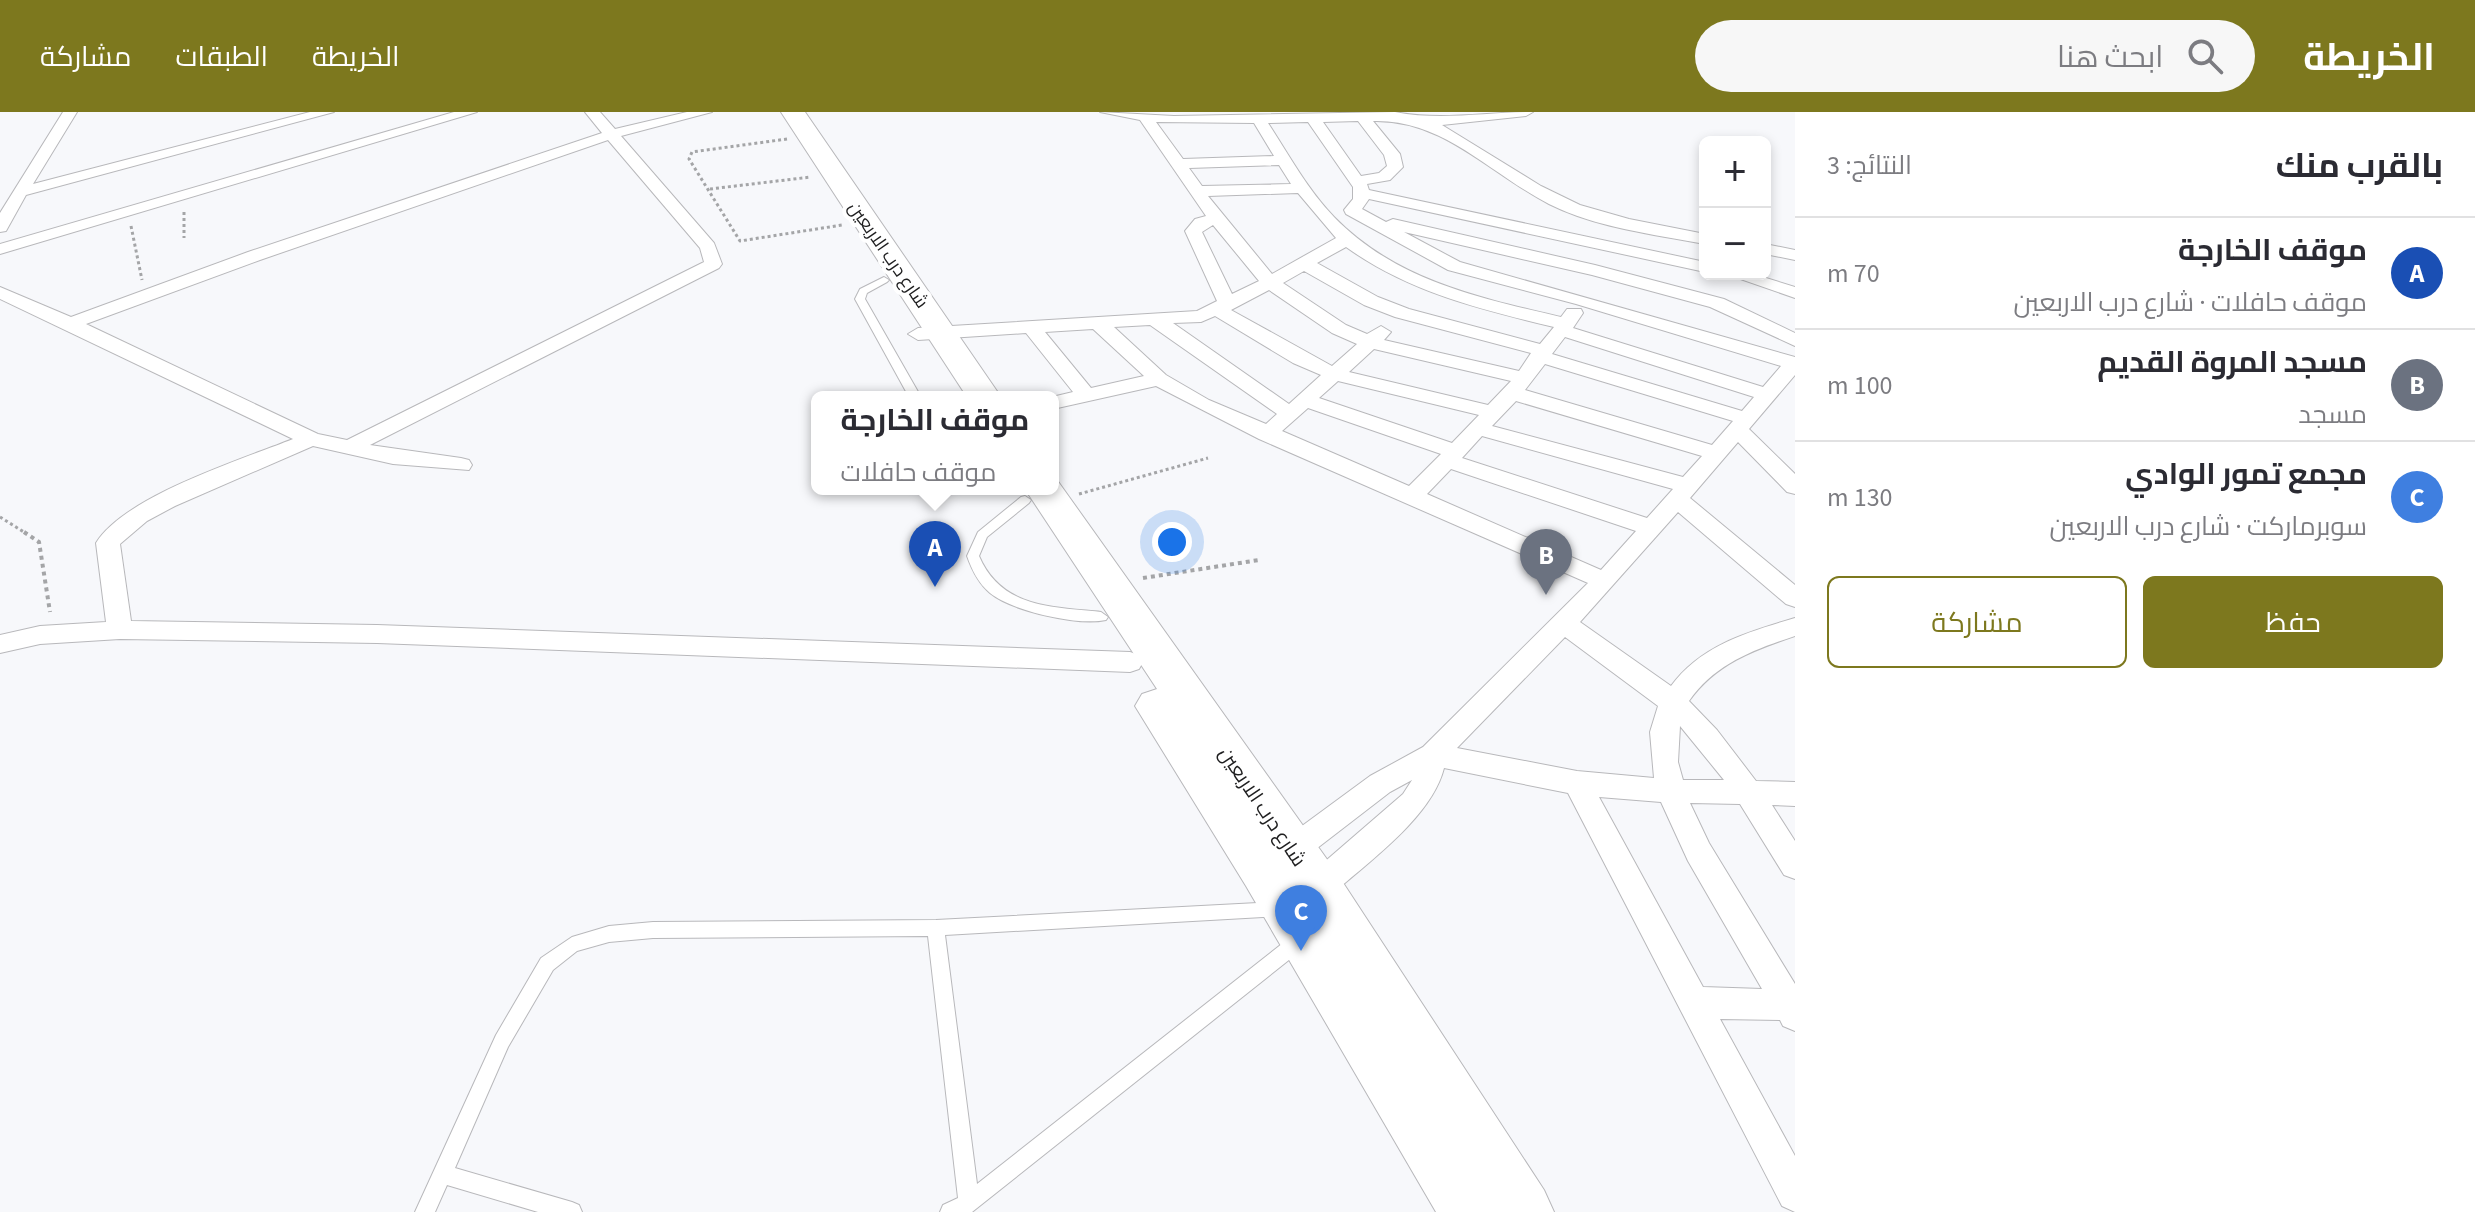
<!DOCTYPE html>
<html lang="ar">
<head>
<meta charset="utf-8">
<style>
  :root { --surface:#fff; --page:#f7f7f7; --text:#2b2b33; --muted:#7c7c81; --line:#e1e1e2; --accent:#7d781e }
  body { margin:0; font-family:"Source Sans 3",Cairo,sans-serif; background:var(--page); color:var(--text); direction:rtl }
  .controls { position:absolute; right:24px; top:24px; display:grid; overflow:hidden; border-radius:12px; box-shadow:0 4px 12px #0003 }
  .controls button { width:72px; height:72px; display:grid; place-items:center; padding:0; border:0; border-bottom:2px solid var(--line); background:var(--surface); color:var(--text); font:40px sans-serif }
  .you { position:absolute; left:1172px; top:430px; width:28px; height:28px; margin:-20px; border:6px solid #fff; border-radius:50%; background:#1a73e8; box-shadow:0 0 0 12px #1a73e833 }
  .badge { display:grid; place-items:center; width:52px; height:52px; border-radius:50%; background:var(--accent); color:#fff; font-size:26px; font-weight:700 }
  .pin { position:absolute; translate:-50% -66px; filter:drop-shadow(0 2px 4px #0008) }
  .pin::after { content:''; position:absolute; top:42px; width:28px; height:24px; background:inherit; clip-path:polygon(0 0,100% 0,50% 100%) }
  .popup { position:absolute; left:811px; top:279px; width:248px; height:104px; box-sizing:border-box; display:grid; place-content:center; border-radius:12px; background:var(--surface); filter:drop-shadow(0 2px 6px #0005); font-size:26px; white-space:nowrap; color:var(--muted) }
  .popup b { font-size:30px; color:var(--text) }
  .popup::after { content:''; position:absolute; left:50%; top:100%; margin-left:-16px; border:16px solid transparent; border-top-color:var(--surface) }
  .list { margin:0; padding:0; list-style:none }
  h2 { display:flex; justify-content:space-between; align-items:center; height:104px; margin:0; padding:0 32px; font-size:34px }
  h2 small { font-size:26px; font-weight:400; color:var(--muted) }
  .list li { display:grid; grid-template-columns:52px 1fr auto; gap:24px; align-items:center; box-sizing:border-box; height:112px; padding:0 32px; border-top:2px solid var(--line) }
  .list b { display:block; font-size:30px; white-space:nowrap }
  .list p { margin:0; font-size:26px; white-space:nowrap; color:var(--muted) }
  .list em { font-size:26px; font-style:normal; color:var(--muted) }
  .actions { display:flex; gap:16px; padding:24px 32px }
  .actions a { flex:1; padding:18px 0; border:2px solid var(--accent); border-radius:12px; text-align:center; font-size:28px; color:var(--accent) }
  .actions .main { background:var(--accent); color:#fff }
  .icon { flex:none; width:44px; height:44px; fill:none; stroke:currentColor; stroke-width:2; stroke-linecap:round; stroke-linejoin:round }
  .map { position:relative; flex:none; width:1795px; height:1100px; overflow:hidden; direction:ltr }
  header { display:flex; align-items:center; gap:48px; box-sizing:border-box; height:112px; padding:0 40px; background:var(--accent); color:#fff }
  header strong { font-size:38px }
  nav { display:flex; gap:44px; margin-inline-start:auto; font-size:28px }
  .search { width:560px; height:72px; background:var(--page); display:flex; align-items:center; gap:20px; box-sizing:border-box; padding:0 28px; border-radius:44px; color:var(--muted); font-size:30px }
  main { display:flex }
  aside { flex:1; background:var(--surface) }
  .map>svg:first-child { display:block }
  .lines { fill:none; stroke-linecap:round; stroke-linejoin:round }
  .lane-casing { stroke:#b8b8bb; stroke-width:2 }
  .street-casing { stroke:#b8b8bb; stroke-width:2 }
  .highway-casing { stroke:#b8b8bb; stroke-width:2 }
  .path-far1 { stroke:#a4a5a7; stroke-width:3; stroke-dasharray:3 3; stroke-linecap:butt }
  .path { stroke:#a4a5a7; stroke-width:4; stroke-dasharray:4 4; stroke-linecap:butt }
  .lane { fill:#fff; fill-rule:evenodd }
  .street { fill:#fff; fill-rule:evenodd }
  .highway { fill:#fff; fill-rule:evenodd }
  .labels { text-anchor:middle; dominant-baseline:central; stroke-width:8; stroke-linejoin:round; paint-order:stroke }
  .far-street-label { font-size:18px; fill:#202021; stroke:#fff }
  .street-label { font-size:20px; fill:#202021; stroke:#fff }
</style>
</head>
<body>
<header>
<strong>الخريطة</strong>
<div class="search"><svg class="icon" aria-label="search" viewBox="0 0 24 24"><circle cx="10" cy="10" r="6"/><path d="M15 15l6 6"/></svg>ابحث هنا</div>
<nav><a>الخريطة</a><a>الطبقات</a><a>مشاركة</a></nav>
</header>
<main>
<aside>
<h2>بالقرب منك<small>النتائج: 3</small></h2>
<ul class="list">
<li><span class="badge" style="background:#1a4fb4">A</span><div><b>موقف الخارجة</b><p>موقف حافلات · شارع درب الاربعين</p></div><em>70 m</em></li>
<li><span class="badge" style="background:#6b7280">B</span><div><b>مسجد المروة القديم</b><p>مسجد</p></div><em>100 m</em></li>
<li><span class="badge" style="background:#3f7fe0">C</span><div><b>مجمع تمور الوادي</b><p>سوبرماركت · شارع درب الاربعين</p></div><em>130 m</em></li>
</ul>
<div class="actions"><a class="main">حفظ</a><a>مشاركة</a></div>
</aside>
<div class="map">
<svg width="1795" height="1100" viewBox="0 0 1795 1100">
  <rect width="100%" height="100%" fill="#f7f8fb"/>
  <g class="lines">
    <g class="lane-casing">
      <path id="lane" d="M884 165 889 168 887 170 867 181 865 187 921 285H909L855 187 860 177Z
        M1025 384 1031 388 1029 391 987 425 979 444C1001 496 1052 495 1101 500L1108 505 1106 508C1078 514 1012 499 990 481 978 471 972 458 967 444L978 420 1021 385Z
        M1279 790 1285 792 1287 797 1285 802 1279 804 945 823 977 1072 1292 824 1298 822 1304 824 1307 830 1304 836 972 1100H940L943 1093 958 1086 928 824 653 826 609 830 577 839 553 858 508 935 455 1056 572 1090 579 1093 582 1100H538L447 1073 435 1100H415L496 923 541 846 572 825 609 814 653 810 936 808Z"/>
    </g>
    <g class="street-casing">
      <path id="street" d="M63 0H77L33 72 310 0H334L26 83 6 119 0 120V101Z
        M454 0H477L0 142V132Z
        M585 0H600L615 17 687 0H712L621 24 714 131 722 152 719 156 370 333 461 346 469 348 472 353 469 358 393 352 313 334 175 394 147 409 120 432 131 509 377 513 1130 540 1139 543 1143 550 1139 557 1130 560 377 531 120 527 40 532 0 541V523L40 514 106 510 96 431C125 384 241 348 293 327L0 187V175L71 205 248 140 602 21ZM608 28 700 136 704 150 347 328 318 322 86 212 260 148Z
        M1100 0 1174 4 1395 0C1440 9 1487 0 1533 0L1526 4 1442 13 1541 74 1580 93 1629 107 1705 122V132C1653 122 1597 116 1549 92 1490 62 1444 7 1373 9L1400 42 1403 55 1390 68 1367 72 1369 78 1705 150V160L1369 87 1362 97 1386 110 1393 107 1595 153 1724 187 1795 221V234L1710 195 1592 163 1404 120 1460 150 1795 245V263L1749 317 1795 362V382L1787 380 1738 330 1690 386 1795 473V495L1786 492 1678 400 1580 510 1671 574C1701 533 1748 520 1795 506V524C1753 538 1715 552 1689 589L1717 618 1756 669 1795 670V694L1772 693 1795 729V767L1784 763 1740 692 1690 691 1709 731 1795 872V919L1783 914 1780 908 1720 907 1795 1044V1100L1782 1094 1568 681 1444 656C1431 708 1361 755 1322 791L1311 795 1300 791 1296 781 1300 771 1403 682 1412 668 1390 680 1294 754 1283 758 1272 754 1268 745 1272 736 1370 664 1423 635 1588 471 1259 327 1156 274 1053 297 1052 285 1073 280 1026 221 918 228 908 222 918 216 1197 199 1217 189 1185 119 1195 107 1206 104 1140 8ZM1358 9 1384 43 1387 54 1379 61 1361 64 1323 10ZM1156 10 1254 11 1274 44 1183 47ZM1308 10 1353 75V87L1344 98 1346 102 1448 158 1576 192 1781 254 1763 275 1573 216 1583 201 1581 197H1567L1561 205C1479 186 1395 168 1334 105 1307 77 1289 43 1268 11ZM1279 53 1291 72 1202 74 1189 56ZM1298 81 1336 126 1272 162 1208 84ZM1213 113 1259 169 1232 182 1202 120ZM1346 135C1409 180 1479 197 1554 215L1540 232 1409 197 1378 185 1317 151ZM1304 159 1364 193 1395 205 1531 241 1519 259 1384 228 1391 220 1381 214 1367 222 1346 213 1283 171ZM1269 178 1332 221 1357 232 1332 254 1231 198ZM1215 204 1293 251 1321 263 1289 292 1173 211 1201 210ZM1150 213 1277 302 1266 312 1209 288 1166 263 1114 215ZM1093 217 1144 264 1091 276 1045 220ZM1565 225 1754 285 1742 299 1552 242ZM1374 237 1511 269 1488 293 1349 260ZM1545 252 1733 309 1712 333 1525 278ZM1338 269 1479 303 1452 331 1319 286ZM1516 289 1702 344 1683 365 1492 314ZM1308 296 1441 342 1409 374 1282 319ZM1482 324 1673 377 1647 406 1462 346ZM1451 357 1636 419 1601 458 1427 382ZM1565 525 1658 594 1650 620 1654 666 1577 659 1457 636ZM1680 614 1724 668H1683L1678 650ZM1599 685 1661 690 1688 749 1762 877 1703 875Z
        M1765 132 1795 138V148L1765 142Z
        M1726 162H1753L1795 175V186Z"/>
    </g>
    <g class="highway-casing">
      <path id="highway" d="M781 0H805L1001 285H967Z
        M1053 367 1057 368 1336 760 1544 1078 1554 1100H1436L1246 774 1135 594 1142 582 1157 577 1025 377H1053Z"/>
    </g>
    <path class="path-far1" d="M787 27 692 40 689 47 740 129 842 113
      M710 77 811 65
      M184 100V126
      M131 114 142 168
      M1079 382 1208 346
      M0 405 27 422"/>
    <path class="path" d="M24 420 39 430 50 500
      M1143 466 1259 448"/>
    <use href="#lane" class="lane"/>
    <use href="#street" class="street"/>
    <use href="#highway" class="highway"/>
  </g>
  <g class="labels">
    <g class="far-street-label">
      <text transform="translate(888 143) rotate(55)">شارع درب الاربعين</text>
    </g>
    <g class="street-label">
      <text transform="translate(1262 695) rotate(56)">شارع درب الاربعين</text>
    </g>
  </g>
</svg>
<div class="controls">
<button>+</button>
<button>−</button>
</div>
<div class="you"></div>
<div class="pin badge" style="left:935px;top:475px;background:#1a4fb4">A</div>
<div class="popup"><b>موقف الخارجة</b>موقف حافلات</div>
<div class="pin badge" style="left:1546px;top:483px;background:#6b7280">B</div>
<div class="pin badge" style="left:1301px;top:839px;background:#3f7fe0">C</div>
</div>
</main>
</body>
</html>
